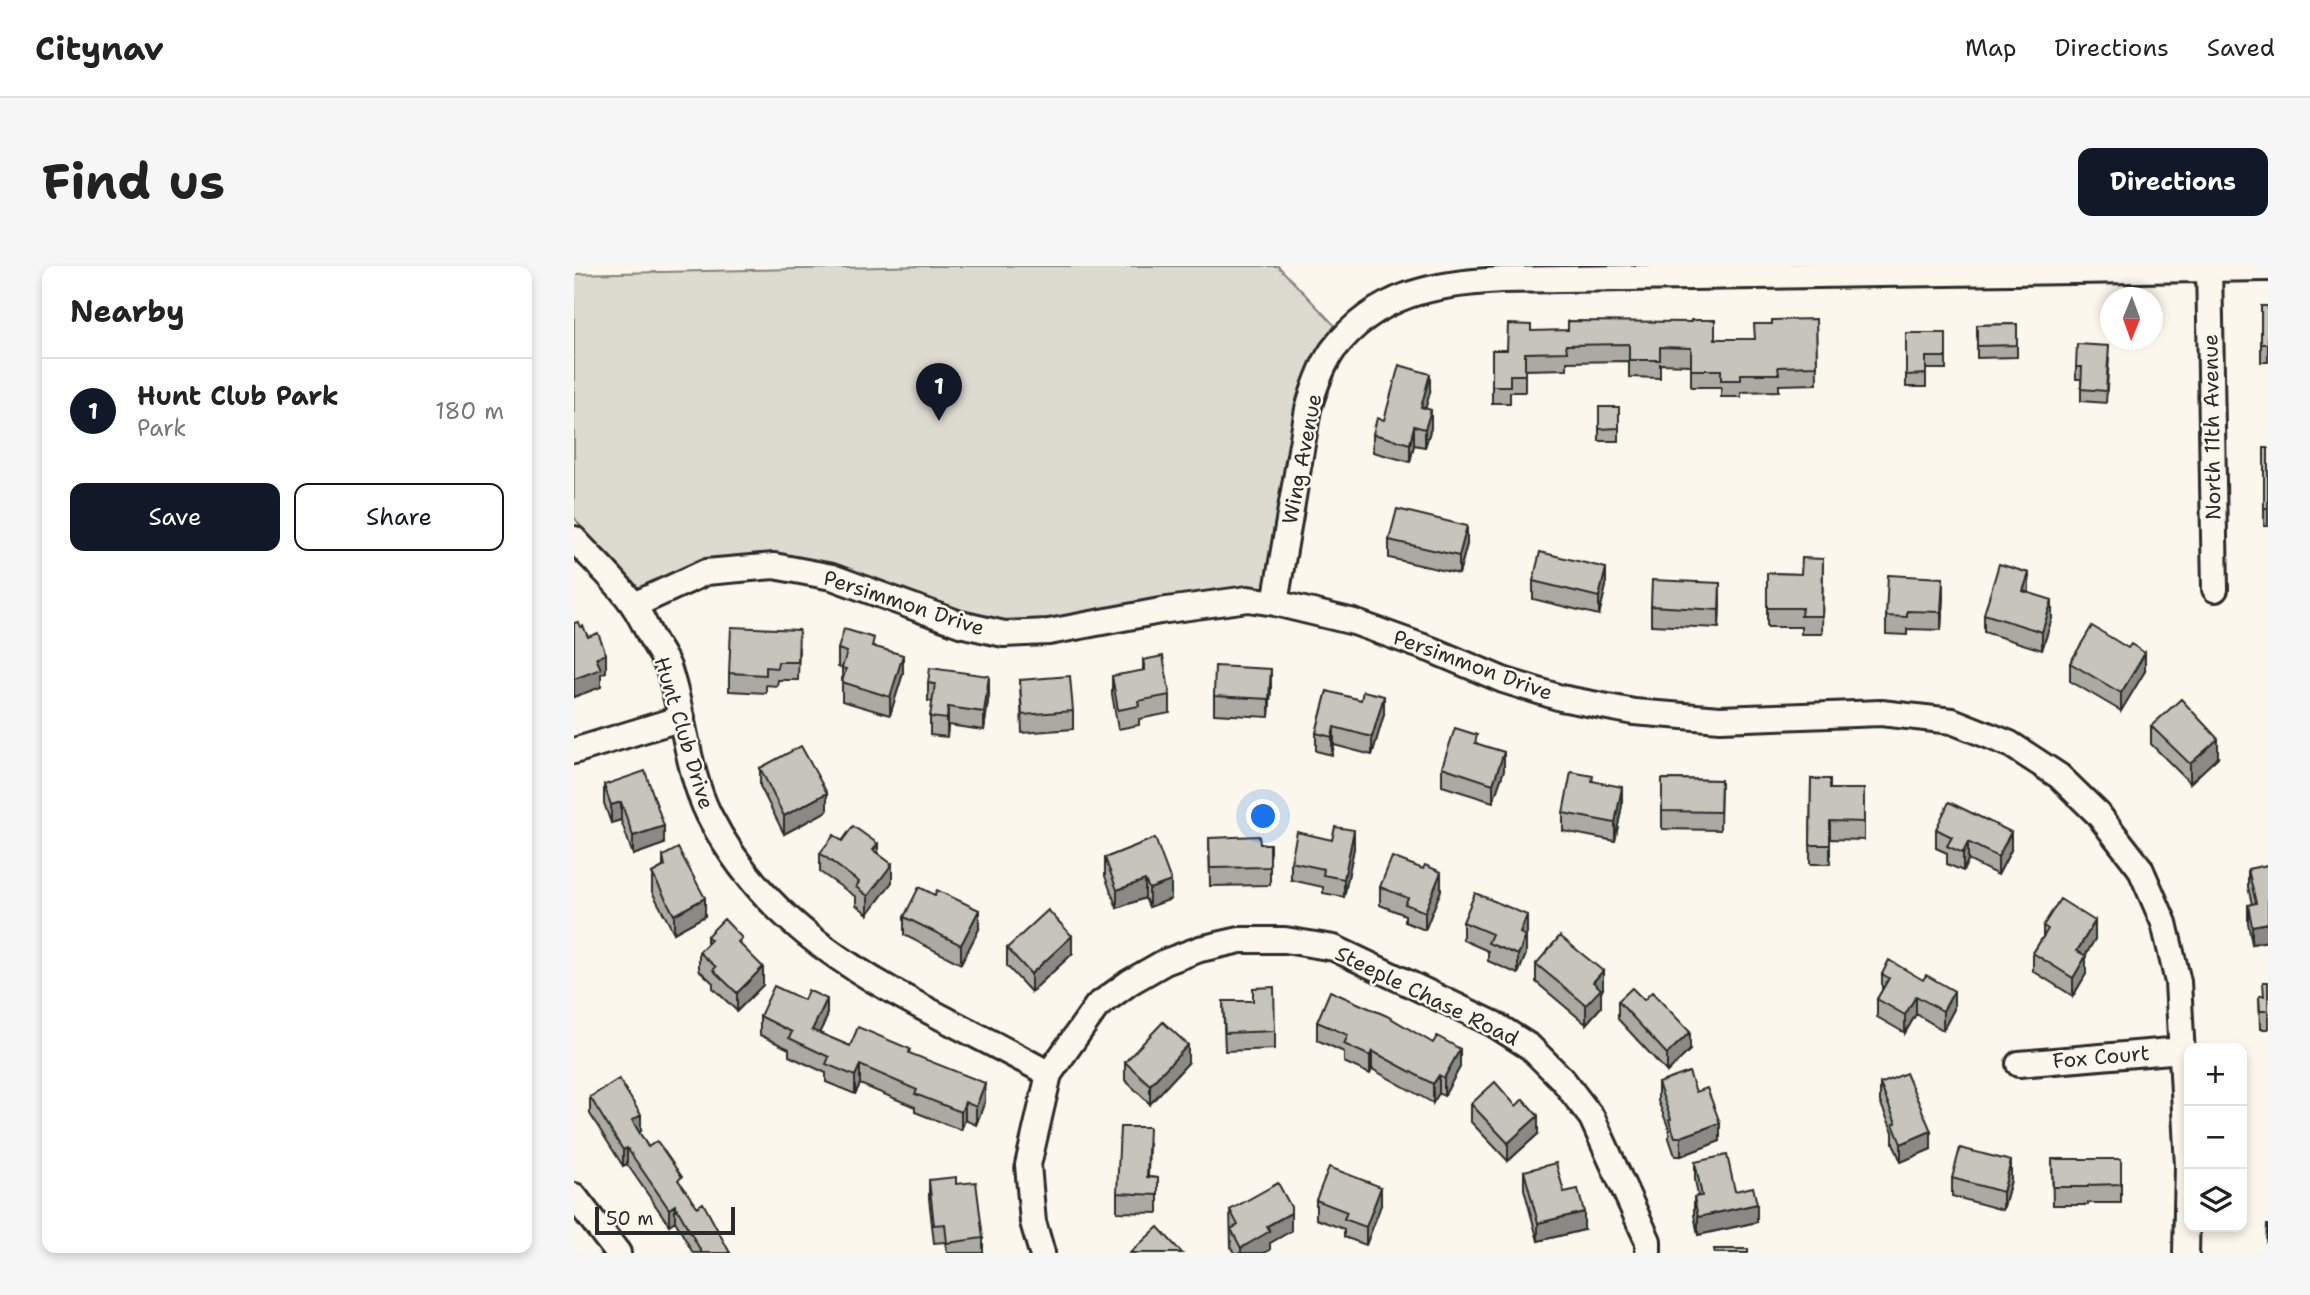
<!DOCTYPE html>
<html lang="en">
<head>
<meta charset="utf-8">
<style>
  :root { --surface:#fff; --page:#f6f6f6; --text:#222; --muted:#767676; --line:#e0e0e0; --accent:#111827 }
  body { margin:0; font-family:"Shantell Sans",sans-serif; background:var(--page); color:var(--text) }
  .controls { position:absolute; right:21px; bottom:21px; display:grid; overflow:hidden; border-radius:14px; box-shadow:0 4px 10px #0003 }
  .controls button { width:63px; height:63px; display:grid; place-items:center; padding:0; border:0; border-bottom:2px solid var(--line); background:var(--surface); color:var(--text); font:35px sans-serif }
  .compass { position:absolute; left:1526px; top:21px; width:63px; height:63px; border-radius:50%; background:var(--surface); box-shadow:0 4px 10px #0003; rotate:181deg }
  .scale { position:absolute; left:21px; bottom:18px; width:140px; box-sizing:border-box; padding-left:7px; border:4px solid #2b2b2b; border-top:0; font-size:19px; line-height:24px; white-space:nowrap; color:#2b2b2b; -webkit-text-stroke:5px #fbf7ec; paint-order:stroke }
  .you { position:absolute; left:690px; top:551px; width:24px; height:24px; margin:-18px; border:5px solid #fff; border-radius:50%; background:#1a73e8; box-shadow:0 0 0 10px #1a73e833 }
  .badge { display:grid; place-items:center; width:46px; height:46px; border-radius:50%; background:var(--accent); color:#fff; font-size:23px; font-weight:700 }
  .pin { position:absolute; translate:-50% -58px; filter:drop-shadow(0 2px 4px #0008) }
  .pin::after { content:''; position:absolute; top:37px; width:24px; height:21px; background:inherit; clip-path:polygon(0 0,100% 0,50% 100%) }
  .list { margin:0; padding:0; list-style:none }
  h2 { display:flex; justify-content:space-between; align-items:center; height:91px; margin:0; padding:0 28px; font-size:30px }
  h2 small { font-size:23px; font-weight:400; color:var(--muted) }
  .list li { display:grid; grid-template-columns:46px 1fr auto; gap:21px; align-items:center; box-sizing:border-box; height:105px; padding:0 28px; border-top:2px solid var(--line) }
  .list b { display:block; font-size:26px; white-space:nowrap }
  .list p { margin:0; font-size:23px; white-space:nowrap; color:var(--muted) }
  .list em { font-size:23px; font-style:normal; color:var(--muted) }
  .actions { display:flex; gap:14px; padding:21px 28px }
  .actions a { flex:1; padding:16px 0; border:2px solid var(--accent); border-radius:14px; text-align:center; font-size:24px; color:var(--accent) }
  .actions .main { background:var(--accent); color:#fff }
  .icon { flex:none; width:38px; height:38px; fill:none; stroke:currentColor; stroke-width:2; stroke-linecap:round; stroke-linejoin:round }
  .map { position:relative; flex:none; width:1694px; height:987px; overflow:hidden; border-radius:14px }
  header { display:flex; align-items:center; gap:42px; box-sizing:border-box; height:98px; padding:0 35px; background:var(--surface); border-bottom:2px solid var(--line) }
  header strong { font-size:33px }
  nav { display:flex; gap:38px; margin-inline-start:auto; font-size:24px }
  .intro { display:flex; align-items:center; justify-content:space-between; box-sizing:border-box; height:168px; padding:0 42px }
  h1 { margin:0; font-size:49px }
  .button { padding:18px 32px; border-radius:14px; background:var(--accent); color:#fff; font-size:24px; font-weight:700 }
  main { display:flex; gap:42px; padding:0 42px }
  aside { flex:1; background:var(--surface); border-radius:14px; box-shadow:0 4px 10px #0003 }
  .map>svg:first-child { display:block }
  .green { fill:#dddad0; stroke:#84827e; stroke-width:2 }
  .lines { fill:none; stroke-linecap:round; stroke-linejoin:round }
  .minor-casing { stroke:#2b2b2b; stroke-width:30 }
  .minor { stroke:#fbf7ec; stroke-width:24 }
  .wall { fill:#aba9a2; stroke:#2b2b2b; stroke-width:2 }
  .shaded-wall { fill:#8b8984; stroke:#2b2b2b; stroke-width:2 }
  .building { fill:#c7c4bc; stroke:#2b2b2b; stroke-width:2 }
  .labels { text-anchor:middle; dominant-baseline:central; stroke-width:5; stroke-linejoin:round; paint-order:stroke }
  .street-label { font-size:21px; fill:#2b2b2b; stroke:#fbf7ec }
</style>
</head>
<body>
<header>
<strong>Citynav</strong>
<nav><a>Map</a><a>Directions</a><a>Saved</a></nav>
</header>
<div class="intro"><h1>Find us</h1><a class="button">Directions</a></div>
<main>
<aside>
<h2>Nearby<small></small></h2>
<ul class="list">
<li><span class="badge">1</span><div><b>Hunt Club Park</b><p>Park</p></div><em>180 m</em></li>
</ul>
<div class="actions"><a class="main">Save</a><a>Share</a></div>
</aside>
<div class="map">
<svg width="1694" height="987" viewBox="0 0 1694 987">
  <rect width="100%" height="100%" fill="#fbf7ec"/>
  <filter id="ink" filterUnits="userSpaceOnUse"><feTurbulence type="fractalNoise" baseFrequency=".0143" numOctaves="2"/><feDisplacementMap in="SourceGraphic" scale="14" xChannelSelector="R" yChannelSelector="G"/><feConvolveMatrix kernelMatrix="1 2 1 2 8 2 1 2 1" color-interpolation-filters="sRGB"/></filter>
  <g filter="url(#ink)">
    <path class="green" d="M351 0H704L765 64 697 326 428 361 200 300 60 333 0 251V8Z"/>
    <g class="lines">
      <g class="minor-casing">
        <path id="minor" d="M1635 0 1641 323
          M0 273C19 294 45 317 60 340 67 350 72 362 78 373 83 382 90 391 94 401 110 447 113 505 135 549 206 690 346 735 475 808
          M701 337 734 143C740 123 747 101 759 84 803 27 860 18 927 14L1694 2
          M60 339 132 306 200 300 258 311 386 358 430 368 475 366 586 345 674 333 701 337 780 356 858 384 929 414 987 432 1060 446 1146 453 1307 447 1378 455 1436 478 1485 510 1524 548 1566 602 1590 657 1604 716 1614 900 1612 987
          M0 485 108 452
          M1445 798 1608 784
          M0 930 44 987
          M468 987 459 956 454 899 475 808 523 740 556 716 591 696 626 683 666 674H711L760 682 920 758 956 781 989 814 1018 852 1074 975V987"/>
      </g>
      <use href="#minor" class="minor"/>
    </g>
    <path class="wall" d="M1687 40H1694V96H1687Z
      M1242 53 1243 118 1205 119V125L1167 126V131H1147V121H1117V99L1086 98V112L1055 111V95L993 96V103L951 104V126H936V137H918V84H933L957 65 1141 73H1180L1198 58Z
      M1443 58V91L1403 92V59Z
      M1332 67H1372V103H1352V121H1332Z
      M1535 92 1532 137 1507 135V113H1502V101Z
      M856 126 851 142 857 162 851 181 840 179 836 196 799 186V168L810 154Z
      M1025 141H1045V175H1025Z
      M1690 182H1694V260H1690Z
      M815 274 893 278 885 308 815 292Z
      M1249 293 1248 368H1227V361H1193V307L1227 308Z
      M959 315 1032 320 1025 349 959 333Z
      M1454 327 1478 352 1468 384 1410 366V348Z
      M1369 330 1367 364 1333 363V369L1312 368V350Z
      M1146 335 1145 362 1077 359V340Z
      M300 380 329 407 316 449 268 435V402L264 401V383Z
      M225 382 224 414H204L203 420 192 419V427L155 425V407Z
      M569 394 596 429V447L565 453V459L544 463 538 428V410L569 405Z
      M1496 397 1571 405 1547 445 1496 415Z
      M446 414 499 445V463L448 467Z
      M354 417 415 428 410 464 374 459 373 471 356 469V451L359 436 354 435Z
      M697 421 695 451 640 448V430Z
      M753 425 810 448 798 489 760 479 758 489 742 485V467Z
      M1577 460 1644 491 1616 517 1577 478Z
      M903 477 930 504 919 536 868 520V501Z
      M186 502 253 545 210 568 186 520Z
      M1088 513 1147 514 1146 564 1088 563Z
      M1237 513 1256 523H1290V574L1256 573V598H1236Z
      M1019 515 1048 539 1041 575 989 565V547Z
      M30 519 90 578 59 589 47 554 37 557 30 537Z
      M1362 563 1437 584 1424 609 1394 594 1389 605 1373 598V587L1362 582Z
      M581 572 597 633 575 641 571 632 543 642 531 610V592Z
      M635 572 686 578H696V619L636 620Z
      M268 575 304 588 318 616 294 648 282 639V631L246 606V587Z
      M780 582 770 631 749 627V621L717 614V596Z
      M89 590 131 650 100 667 78 626V607L89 601Z
      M1694 599V675L1678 678 1674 657V639L1678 638 1674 621V603Z
      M849 603 867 624 851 664 831 656V649L806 639V621Z
      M330 651 405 663 387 698 330 669Z
      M889 656 953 667 952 670V688L944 708 914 695V685L889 674Z
      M1469 660 1521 673 1511 690 1512 708 1499 730 1459 705V687L1469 671Z
      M133 670 168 681 189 719 163 745 139 722V717L125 704V686L133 678Z
      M433 682 498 688 457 726 433 700Z
      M962 698 1029 723 1027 726V741L1012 758 962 716Z
      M1308 708 1349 714 1380 743 1369 764 1342 748 1331 767 1303 751V733L1308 725Z
      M1694 716V763H1686L1685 730H1689Z
      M1070 734 1116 784 1093 806 1044 753V735Z
      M649 735H679L701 765V783L651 785Z
      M186 750 253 751 245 767 276 780 336 788 411 835 402 859 391 854 387 864 341 846V841L286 818 281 828 252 816V807L215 790V783L186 769Z
      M743 756 886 801 870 830 865 827 859 837 798 803 796 808 770 796V786L743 774Z
      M551 796 614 797 576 838 551 814Z
      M1084 817 1122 826 1146 875 1107 890H1101L1095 872V863L1084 835Z
      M1306 818 1357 883 1327 896 1319 877V866L1306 836Z
      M16 831 67 865 65 866 74 881 108 919 156 987H119L101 955 95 959 53 898 49 900 16 848Z
      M897 838 964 868 934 895 897 856Z
      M575 879 574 911 584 912V947L543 946V927Z
      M1478 893H1547V937H1514V939H1479Z
      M1121 896 1161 925 1183 956 1124 969 1120 949V931L1124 930 1121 914Z
      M950 905 990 926 1010 964 964 975 950 923Z
      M1378 912 1437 914 1429 944 1378 930Z
      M355 914 382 918 409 972V987H373L371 976 360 977 355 932Z
      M742 934 807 939 792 979 770 971V963L742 953Z
      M656 944 717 965 696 977V984L690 987H660L657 981Z
      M1694 959V987H1692V978Z"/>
    <path class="shaded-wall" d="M856 108V126L847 159V141Z
      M857 144V162L851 181V163Z
      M840 160V179L836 196V178Z
      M893 260V278L885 308V290Z
      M1032 302V320L1025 349V331Z
      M1455 307V325L1449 343V325Z
      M1369 312V330L1367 364V346Z
      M1146 317V335L1145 362V344Z
      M1478 334V352L1468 384V366Z
      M1571 387V405L1547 445V427Z
      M32 388V406L27 408V421L0 431V413L22 392Z
      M329 389V407L316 449V431Z
      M697 403V421L695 451V433Z
      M415 410V428L410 464V446Z
      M810 430V448L798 489V471Z
      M374 441V459L373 471V453Z
      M760 461V479L758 489V471Z
      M1644 473V491L1616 517V498Z
      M930 486V504L919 536V518Z
      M1048 521V539L1041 575V557Z
      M253 527V545L210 568V550Z
      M47 536V554L37 557V539Z
      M90 560V578L59 589V570Z
      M780 564V582L770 631V613Z
      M1437 566V584L1424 609V591Z
      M1394 576V594L1389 605V587Z
      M304 578V596L299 584Z
      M318 598V616L294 648V630Z
      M867 606V624L851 664V646Z
      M571 614V632L543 642V624Z
      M597 615V633L575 641V623Z
      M131 632V650L100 667V649Z
      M405 644V663L387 698V679Z
      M953 649V667L946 685V667Z
      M1521 655V673L1503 703V685Z
      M1694 657V675L1678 678V660Z
      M498 670V688L457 726V708Z
      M952 670V688L944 708V689Z
      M1512 690V708L1499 730V712Z
      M189 701V719L163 745V727Z
      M1029 705V723L1027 726V741L1012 758V739L1019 716Z
      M1380 725V743L1369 764V745Z
      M1342 730V748L1331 767V749Z
      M253 733V751L238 782V764Z
      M1116 766V784L1093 806V788Z
      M614 779V797L576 838V819Z
      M886 783V801L870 830V812Z
      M798 785V803L796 808V790Z
      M286 799V818L281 828V810Z
      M865 809V827L859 837V818Z
      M411 817V835L402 859V841Z
      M391 836V854L387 864V846Z
      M67 849V865L58 870V854Z
      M964 850V868L934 895V877Z
      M1146 857V875L1107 890V871Z
      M1357 865V883L1327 896V878Z
      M53 882V898L49 900V884Z
      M1437 895V914L1429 944V926Z
      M807 921V939L792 979V961Z
      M1183 938V956L1124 969V951Z
      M101 939V955L95 959V943Z
      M1010 946V964L964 975V957Z
      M717 947V965L696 977V984L690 987H667V982L693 960Z"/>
    <path class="building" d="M1687 40H1694V78H1687Z
      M1242 53 1243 100 1204 101 1205 108H1167V114H1147V104H1117V82L1086 81V94H1055V78L992 79 993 86 951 87V109H936V120H918V84H933L934 58 957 59V65L994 64V55L1117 56V54H1141V73H1181L1180 58H1198V54Z
      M1443 58V79L1403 80V59Z
      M1332 67H1372V91H1352V108L1332 109Z
      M1503 78 1535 80 1532 125 1507 123 1508 101H1502Z
      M825 99 856 108 847 141 857 144 851 163 840 160 836 178 799 168 803 152 810 154Z
      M1025 141H1045V162L1025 163Z
      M1690 182H1694V242H1690Z
      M823 243 893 260 885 290 815 274Z
      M966 286 1032 302 1025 331 959 315Z
      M1228 292 1249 293 1248 350H1227L1228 342H1193V307L1227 308Z
      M1425 298 1455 307 1449 325 1478 334 1468 366 1410 348Z
      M1314 309 1369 312 1367 346 1333 345V351L1312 350Z
      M1078 314 1146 317 1145 344 1077 340Z
      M4 356 6 361 9 360 14 371 24 367 32 388 22 392 27 403 0 413V357Z
      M1518 360 1554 382 1557 378 1571 387 1547 427 1496 397Z
      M157 361 225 364 224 396H204L203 402 192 401V409L155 407Z
      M270 363 300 372 298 380 329 389 316 431 268 416 272 403 268 402 273 386 264 383Z
      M589 390 596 429 564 435 565 440 544 444 538 410 571 404 569 394Z
      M641 400 697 403 695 433 640 430Z
      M356 402 415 410 410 446 374 441 373 453 356 451 361 418 354 417Z
      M496 410 499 445 448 449 446 414Z
      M753 425 787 434 789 425 810 430 798 471 760 461 758 471 742 467Z
      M1607 433 1644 473 1616 498 1577 460Z
      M881 462 903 469 901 477 930 486 919 518 868 501Z
      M227 480 253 527 210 550 186 502Z
      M71 505 90 560 59 570 47 536 37 539 30 519Z
      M997 506 1019 510 1018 515 1048 521 1041 557 989 547Z
      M1088 513 1147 514 1146 546 1088 545Z
      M1237 513H1256V523H1290V556L1256 555V579H1236Z
      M1375 536 1437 566 1424 591 1394 576 1389 587 1373 580 1378 571 1362 563Z
      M279 560 304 578 299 584 318 598 294 630 282 621 285 616 246 587 260 569 268 575Z
      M761 561 780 564 770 613 749 609 750 603 717 596 723 566 758 574Z
      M685 570 686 578H696V601L636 602 635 572Z
      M581 572 597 615 575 623 571 614 543 624 531 592Z
      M104 582 131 632 100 649 78 607 91 600 89 590Z
      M818 591 849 603 851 599 867 606 851 646 831 638 834 632 806 621Z
      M1694 599V657L1678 660 1674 639 1682 637 1674 603Z
      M345 621 361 629 363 624 405 644 387 679 330 651Z
      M901 627 953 649 946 667 952 670 944 689 914 677 918 668 889 656Z
      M1486 633 1521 655 1503 685 1512 690 1499 712 1459 687 1474 663 1469 660Z
      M474 644 498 670 457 708 433 682Z
      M150 653 168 672 164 676 189 701 163 727 139 704 142 701 125 686 137 674 133 670Z
      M986 670 1029 705 1019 716 1027 723 1012 739 962 698Z
      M1315 694 1349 714 1352 709 1380 725 1369 745 1342 730 1331 749 1303 733 1315 712 1308 708Z
      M1689 716H1694V745H1686L1685 730H1690Z
      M200 720 230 734 234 724 253 733 238 764 276 780 284 761 336 783 335 787 411 817 402 841 391 836 387 846 341 828 343 824 286 799 281 810 252 798 255 791 215 772 218 766 186 750Z
      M700 721 701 765 651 767 649 735H679V722Z
      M1058 722 1070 734 1078 726 1116 766 1093 788 1044 735Z
      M756 725 813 750 859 777 863 770 886 783 870 812 865 809 859 818 798 785 796 790 770 778 774 769 743 756Z
      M589 756 614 779 576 819 551 796Z
      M1115 806 1122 826 1133 822 1146 857 1107 871H1101L1095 854 1097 853 1084 817Z
      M1332 807 1357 865 1327 878 1319 858 1322 857 1306 818Z
      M45 813 67 849 58 854 74 881 83 875 108 911 104 914 123 941 129 937 156 987H128L101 939 95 943 53 882 49 884 16 831Z
      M921 816 942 840 949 833 964 850 934 877 897 838Z
      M546 861H575L573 911 584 912V929L543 927Z
      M1386 882 1437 895 1429 926 1378 912Z
      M1153 889 1161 925 1179 921 1183 938 1124 951 1120 931 1128 930 1121 896Z
      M1478 893H1547V918L1514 919V921H1479Z
      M982 897 990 926 1004 923 1010 946 964 957 950 905Z
      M755 901 807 921 792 961 770 953 773 946 742 934Z
      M382 911V918L402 916 409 972 373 977 371 958 360 959 355 914Z
      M704 917 717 941V947L693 960 696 965 667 982 657 963 664 959 656 944Z
      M1693 959H1694V979L1692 978Z
      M584 961 608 987H556Z
      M1140 983H1174V987H1141Z"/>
  </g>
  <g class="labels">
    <g class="street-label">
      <text transform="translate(1638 161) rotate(-91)">North 11th Avenue</text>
      <text transform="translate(728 193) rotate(-79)">Wing Avenue</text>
      <text transform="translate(330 337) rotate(18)">Persimmon Drive</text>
      <text transform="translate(899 399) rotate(20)">Persimmon Drive</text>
      <text transform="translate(110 467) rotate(73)">Hunt Club Drive</text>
      <text transform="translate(853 730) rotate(26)">Steeple Chase Road</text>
      <text transform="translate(1527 791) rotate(-5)">Fox Court</text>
    </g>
  </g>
</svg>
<div class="controls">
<button>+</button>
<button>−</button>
<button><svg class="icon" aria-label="layers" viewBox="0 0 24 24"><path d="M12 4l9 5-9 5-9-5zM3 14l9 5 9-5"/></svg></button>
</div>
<svg class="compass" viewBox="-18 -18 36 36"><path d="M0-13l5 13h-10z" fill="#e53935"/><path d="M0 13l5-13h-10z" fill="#767676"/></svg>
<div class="scale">50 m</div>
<div class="you"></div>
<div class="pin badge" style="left:365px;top:155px">1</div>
</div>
</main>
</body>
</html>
